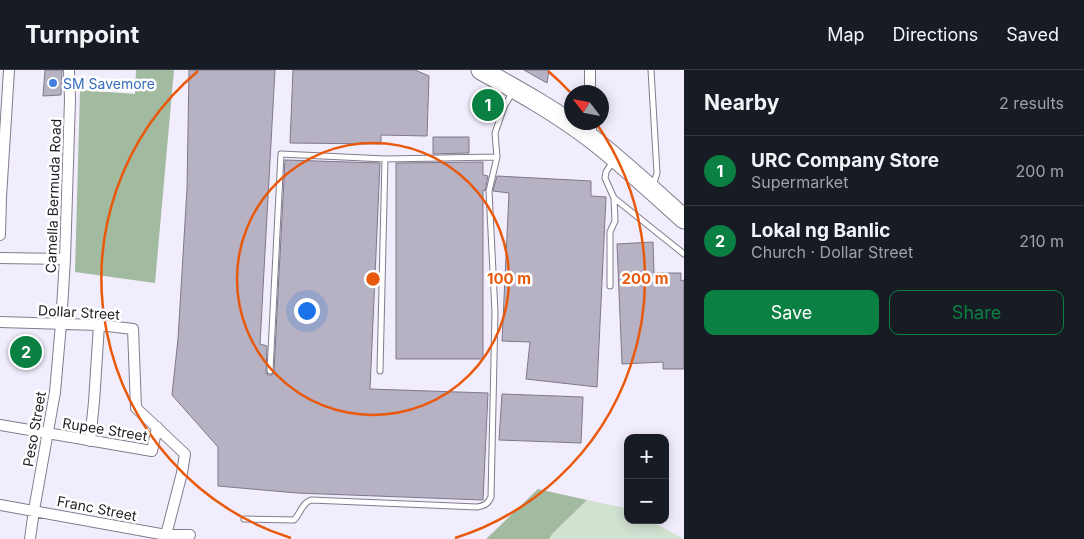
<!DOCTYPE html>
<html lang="en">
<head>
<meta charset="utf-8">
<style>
  :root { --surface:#171b24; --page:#242831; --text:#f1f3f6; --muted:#9ea1a6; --line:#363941; --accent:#0b8043 }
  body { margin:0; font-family:Inter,sans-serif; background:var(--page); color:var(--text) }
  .controls { position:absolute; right:15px; bottom:15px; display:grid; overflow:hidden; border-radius:10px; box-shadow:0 2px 12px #0003 }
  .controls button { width:45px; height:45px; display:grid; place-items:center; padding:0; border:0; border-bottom:1px solid var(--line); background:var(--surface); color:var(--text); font:25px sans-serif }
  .compass { position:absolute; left:564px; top:15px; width:45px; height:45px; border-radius:50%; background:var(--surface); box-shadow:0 2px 12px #0003; rotate:302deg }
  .you { position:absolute; left:306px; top:240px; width:18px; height:18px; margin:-12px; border:4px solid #fff; border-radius:50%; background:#1a73e8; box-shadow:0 0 0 8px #1a73e833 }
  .badge { display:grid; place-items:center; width:32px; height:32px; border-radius:50%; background:var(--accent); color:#fff; font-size:16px; font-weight:700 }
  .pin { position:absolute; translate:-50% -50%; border:2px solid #fff; box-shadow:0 1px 5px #0006 }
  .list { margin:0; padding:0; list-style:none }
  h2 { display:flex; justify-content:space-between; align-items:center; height:65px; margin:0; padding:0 20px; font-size:21px }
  h2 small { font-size:16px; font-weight:400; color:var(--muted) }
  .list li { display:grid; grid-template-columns:32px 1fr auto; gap:15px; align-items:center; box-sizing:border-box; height:70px; padding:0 20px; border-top:1px solid var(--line) }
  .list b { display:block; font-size:19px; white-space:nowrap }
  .list p { margin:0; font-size:16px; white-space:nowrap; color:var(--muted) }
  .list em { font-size:16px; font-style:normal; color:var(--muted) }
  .actions { display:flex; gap:10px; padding:15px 20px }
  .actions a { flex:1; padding:11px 0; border:1px solid var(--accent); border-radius:10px; text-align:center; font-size:18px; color:var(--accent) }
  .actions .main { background:var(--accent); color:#fff }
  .map { position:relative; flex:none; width:684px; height:469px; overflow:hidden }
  header { display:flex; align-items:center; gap:30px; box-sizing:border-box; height:70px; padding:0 25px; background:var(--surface); border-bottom:1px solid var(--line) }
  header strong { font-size:24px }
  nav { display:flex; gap:28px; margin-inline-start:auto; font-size:18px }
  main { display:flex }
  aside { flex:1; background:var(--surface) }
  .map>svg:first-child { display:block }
  .green { fill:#d2e2d1 }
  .forest { fill:#a2baa0 }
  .building { fill:#b7b1c4; stroke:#7e788a }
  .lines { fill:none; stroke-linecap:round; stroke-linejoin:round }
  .lane-casing { stroke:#827c8e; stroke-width:7 }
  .street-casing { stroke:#827c8e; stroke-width:12 }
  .highway-casing { stroke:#827c8e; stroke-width:21 }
  .lane { stroke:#fff; stroke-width:5 }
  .street { stroke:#fff; stroke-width:10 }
  .highway { stroke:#fff; stroke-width:19 }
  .ring { fill:none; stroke:#e8590c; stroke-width:2.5 }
  .shop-dot { fill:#3f7fe0; stroke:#fff; stroke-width:2 }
  .labels { text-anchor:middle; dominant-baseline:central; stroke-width:5; stroke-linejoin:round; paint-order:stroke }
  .shop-label { font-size:14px; fill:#366cbe; stroke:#fff; text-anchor:start }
  .street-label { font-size:14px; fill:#1f1c23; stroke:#fff }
  .centre { fill:#e8590c; stroke:#fff; stroke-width:2.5 }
  .ring-label { font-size:15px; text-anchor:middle; font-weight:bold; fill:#e8590c; stroke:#fff; stroke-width:5; stroke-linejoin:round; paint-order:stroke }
</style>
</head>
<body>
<header>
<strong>Turnpoint</strong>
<nav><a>Map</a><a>Directions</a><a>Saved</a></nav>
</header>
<main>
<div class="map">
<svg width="684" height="469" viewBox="0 0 684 469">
  <rect width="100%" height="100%" fill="#f2edfd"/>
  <path class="green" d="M587 430 625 438 628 439V450H649L684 469H549L553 463Z"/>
  <path class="forest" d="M136 0H174L155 213 75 202 80 20 135 24Z
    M538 419 587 430 553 463 549 469H486Z"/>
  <path class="building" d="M45 0H62L61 25 43 26Z
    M189 0H275L260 274 267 276 266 303 268 305H272L274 301 285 90 380 93 370 319 488 323 483 430 297 423 218 416V377L172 325 178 269 187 119Z
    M293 0H415L429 6 427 66 381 65V74L290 73Z
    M524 0H549L547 13Z
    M482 29 495 30 494 42 480 41Z
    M433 67H469V83L433 84Z
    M483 92V105L488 106 485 121 483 120V289H396V93Z
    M497 106 591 111V126L606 127 597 317 526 309 530 272 502 271 509 123 493 121Z
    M653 172 654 203H681V211L684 210V299H663V292L622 294 617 174Z
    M502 324 583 327 581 373 499 370Z"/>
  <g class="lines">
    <g class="lane-casing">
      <path id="lane" d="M651 0 657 103 653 116
        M614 128 684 184
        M610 216V162L615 151 614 128 605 108 606 102 613 91
        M270 301 281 84 385 89 497 87
        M380 301 385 89
        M244 449 294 450C300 444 302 433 311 430L477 437C484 436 488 434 491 427L495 242 489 121 497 87 495 63 504 37 512 23"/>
    </g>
    <g class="street-casing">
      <path id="street" d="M590 0V22
        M591 52V68
        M0 165 1 127 9 0
        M0 188 65 189
        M0 252 99 255 133 259 136 338 185 384 182 403 166 465V469
        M0 355 152 381 157 357
        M90 371 94 332 99 255
        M0 435 166 465H190
        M30 469 34 440 55 322 61 254 65 189 70 29 69 0"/>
    </g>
    <g class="highway-casing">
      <path id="highway" d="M481 0C519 21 557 42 592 69 624 94 654 122 684 149"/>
    </g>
    <use href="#lane" class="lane"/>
    <use href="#street" class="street"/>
    <use href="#highway" class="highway"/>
  </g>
  <g class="ring">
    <circle cx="373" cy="209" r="136"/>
    <path d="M291 468A272 272 0 0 1 198 1M548 1A272 272 0 0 1 570 22M596 53A272 272 0 0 1 455 468"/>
  </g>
  <circle class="shop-dot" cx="53" cy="13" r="5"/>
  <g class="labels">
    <g class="shop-label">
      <text x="63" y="13">SM Savemore</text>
    </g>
    <g class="street-label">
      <text transform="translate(53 126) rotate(-88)">Camella Bermuda Road</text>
      <text transform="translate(79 242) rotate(3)">Dollar Street</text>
      <text transform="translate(34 359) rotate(-80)">Peso Street</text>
      <text transform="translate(105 359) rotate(9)">Rupee Street</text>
      <text transform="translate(97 438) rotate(11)">Franc Street</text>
    </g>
  </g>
  <circle cx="373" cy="209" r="8" class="centre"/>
  <g class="ring-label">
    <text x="509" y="214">100 m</text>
    <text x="645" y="214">200 m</text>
  </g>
</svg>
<div class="controls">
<button>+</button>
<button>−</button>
</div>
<svg class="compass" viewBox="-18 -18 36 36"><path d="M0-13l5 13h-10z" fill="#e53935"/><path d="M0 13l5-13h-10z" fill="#9ea1a6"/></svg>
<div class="you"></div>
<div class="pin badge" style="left:488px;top:35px">1</div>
<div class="pin badge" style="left:26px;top:282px">2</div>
</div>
<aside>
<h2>Nearby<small>2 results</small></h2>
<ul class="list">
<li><span class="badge">1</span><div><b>URC Company Store</b><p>Supermarket</p></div><em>200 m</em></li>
<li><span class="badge">2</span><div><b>Lokal ng Banlic</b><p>Church · Dollar Street</p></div><em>210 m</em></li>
</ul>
<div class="actions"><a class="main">Save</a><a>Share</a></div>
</aside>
</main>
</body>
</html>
